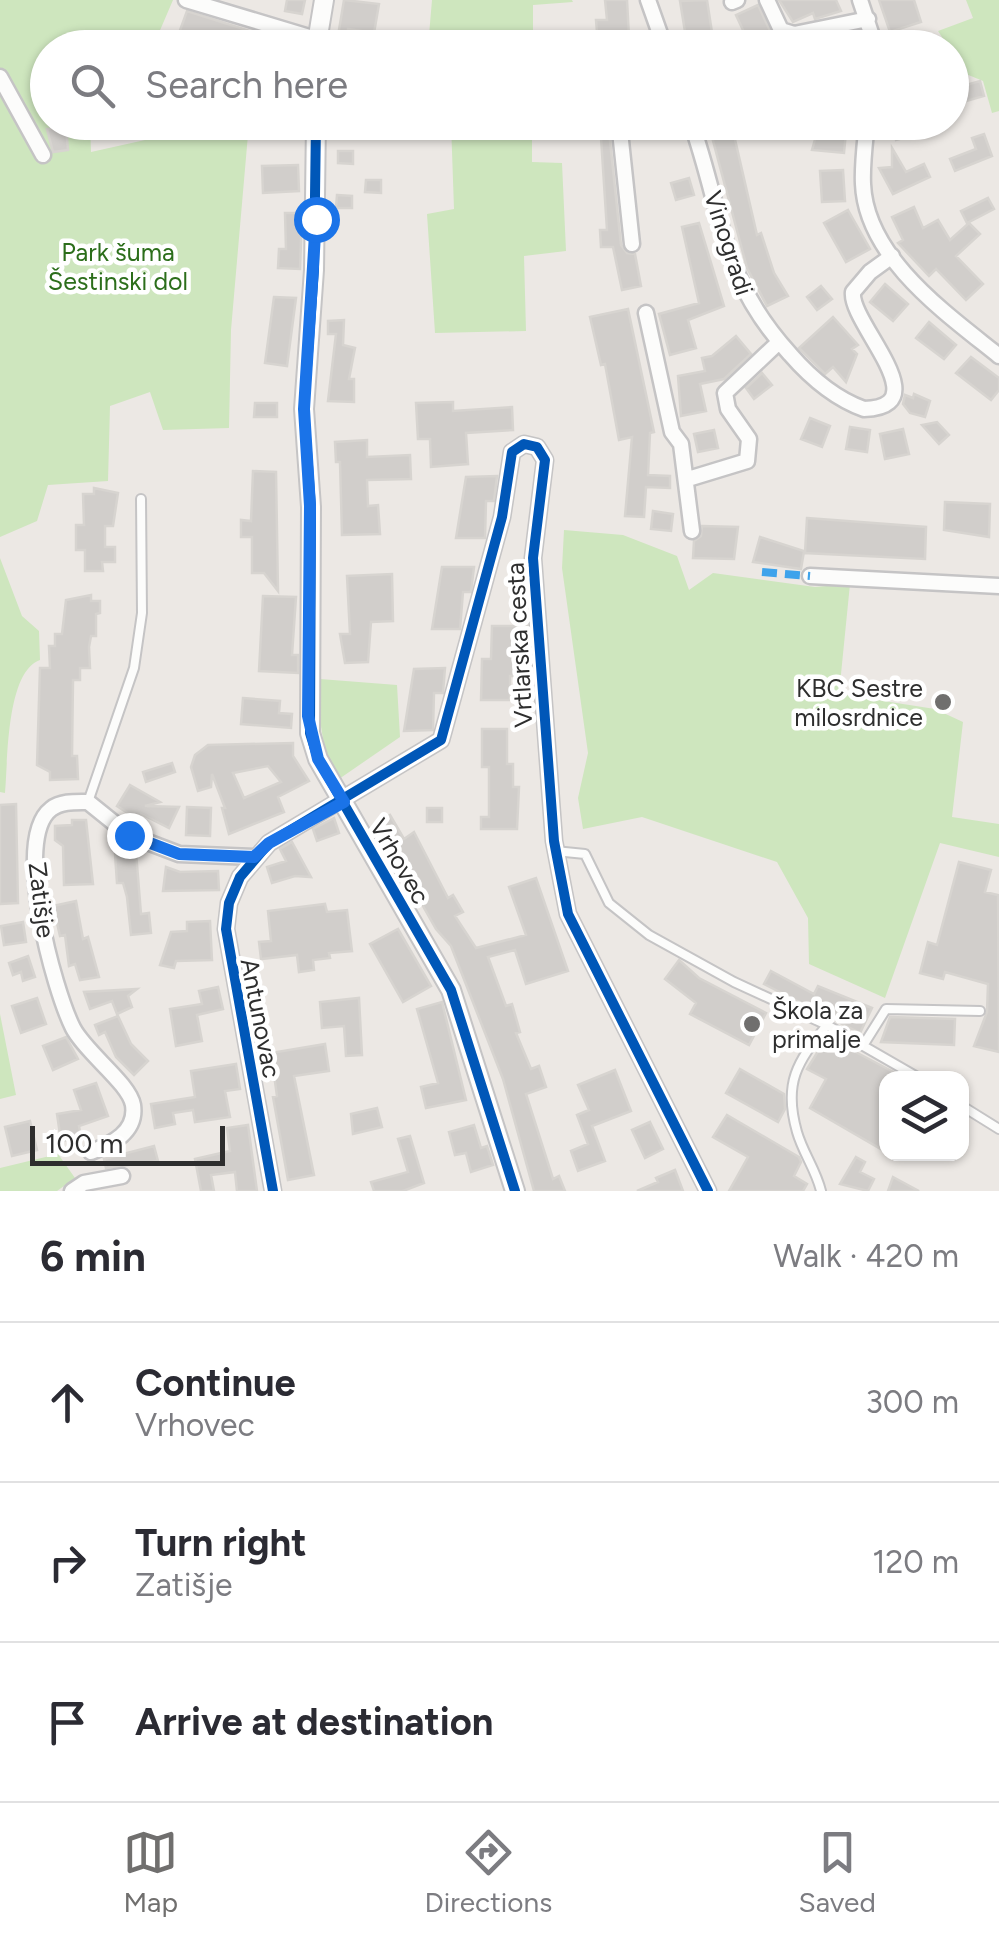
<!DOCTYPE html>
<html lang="en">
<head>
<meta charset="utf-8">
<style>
  :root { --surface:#fff; --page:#f7f7f7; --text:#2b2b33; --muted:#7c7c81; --line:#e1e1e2; --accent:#706f6e }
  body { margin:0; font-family:Figtree,sans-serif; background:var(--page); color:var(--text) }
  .controls { position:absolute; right:30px; bottom:30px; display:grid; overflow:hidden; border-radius:20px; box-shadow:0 2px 8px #0004 }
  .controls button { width:90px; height:90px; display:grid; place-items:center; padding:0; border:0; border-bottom:2px solid var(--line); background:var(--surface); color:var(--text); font:50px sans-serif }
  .scale { position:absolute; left:30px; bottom:25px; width:195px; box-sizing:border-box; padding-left:10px; border:5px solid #2e2e2e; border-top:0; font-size:28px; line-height:35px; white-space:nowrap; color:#2e2e2e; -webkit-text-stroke:8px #fff; paint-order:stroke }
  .stop { position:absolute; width:30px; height:30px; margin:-22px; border:8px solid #1a73e8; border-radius:50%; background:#fff }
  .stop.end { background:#1a73e8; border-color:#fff; box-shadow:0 2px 10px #0008 }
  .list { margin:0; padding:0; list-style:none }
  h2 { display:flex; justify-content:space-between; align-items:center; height:130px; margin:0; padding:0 40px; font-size:42px }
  h2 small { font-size:32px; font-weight:400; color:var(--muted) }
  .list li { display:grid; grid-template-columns:65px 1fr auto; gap:30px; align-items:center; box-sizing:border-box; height:160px; padding:0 40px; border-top:2px solid var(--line) }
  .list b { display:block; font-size:38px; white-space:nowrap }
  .list p { margin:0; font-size:32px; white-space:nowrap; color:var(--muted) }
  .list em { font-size:32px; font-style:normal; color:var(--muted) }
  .icon { flex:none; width:55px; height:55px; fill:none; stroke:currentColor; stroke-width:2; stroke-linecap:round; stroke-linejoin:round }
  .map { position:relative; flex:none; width:999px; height:1191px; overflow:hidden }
  .search { position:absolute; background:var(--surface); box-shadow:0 2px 8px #0004; left:30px; right:30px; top:30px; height:110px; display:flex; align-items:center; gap:25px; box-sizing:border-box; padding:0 35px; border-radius:55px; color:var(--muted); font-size:38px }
  .sheet { height:610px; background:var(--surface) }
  nav { display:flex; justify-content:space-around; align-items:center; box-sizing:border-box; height:140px; border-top:2px solid var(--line); background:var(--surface); font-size:28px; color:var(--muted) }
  nav a { display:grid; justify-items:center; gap:5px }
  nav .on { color:var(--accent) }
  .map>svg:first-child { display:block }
  .green { fill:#cee6be }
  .building { fill:#d1cecb; stroke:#d7d4d0; stroke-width:2.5; fill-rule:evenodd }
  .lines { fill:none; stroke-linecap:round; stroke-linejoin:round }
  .service-casing { stroke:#c5c4c5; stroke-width:12 }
  .minor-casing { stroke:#c5c4c5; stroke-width:19 }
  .tertiary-casing { stroke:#c5c4c5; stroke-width:22 }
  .service { stroke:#fcfcfb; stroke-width:8 }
  .minor { stroke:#fcfcfb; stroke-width:14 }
  .tertiary { stroke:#fcfcfb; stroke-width:18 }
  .quiet { stroke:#3ea3eb; stroke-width:8; stroke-dasharray:15 8; stroke-linecap:butt }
  .cycleway-casing { stroke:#fff; stroke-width:16 }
  .cycleway { stroke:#0057b8; stroke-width:10 }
  .route { stroke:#1a73e8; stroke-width:12 }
  .poi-dot { fill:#706f6e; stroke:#fff; stroke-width:4 }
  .labels { text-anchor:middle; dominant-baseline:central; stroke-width:9; stroke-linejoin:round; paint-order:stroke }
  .street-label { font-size:25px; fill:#2e2e2e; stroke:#fff }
  .park-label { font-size:25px; fill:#2c6e1b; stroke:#fff }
  .poi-label { font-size:25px; fill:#2e2e2e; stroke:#fff; text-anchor:end }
</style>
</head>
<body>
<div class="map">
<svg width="999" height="1191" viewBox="0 0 999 1191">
  <rect width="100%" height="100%" fill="#ece8e4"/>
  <path class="green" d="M0 0H173L155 42 160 47 48 48V122L90 123 91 152 163 136 205 137 209 123H249L231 330 229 428 163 430 150 392 110 406 108 481 48 485 37 521 0 537Z
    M432 0H572L573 2 533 5V47H428Z
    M966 0H999V111L992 113 983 81 966 74 938 31 973 18Z
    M451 123H532V162L562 163 566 251 524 256 526 331 435 333 427 214 454 209Z
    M564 530 623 535 677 556 689 590 713 573 815 587 850 584 839 694 935 709 963 722 952 817 999 824V857L940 843 885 998 809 964 808 918 777 862 642 817 583 829 578 798 588 753 562 568Z
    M0 558 22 616 39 631 40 660C6 672 8 761 5 793L0 792Z
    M320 679 397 685 400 737 339 779C319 744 319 718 320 679Z
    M0 1014 16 1095 0 1099Z
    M58 1154 75 1178 57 1191H0V1168Z"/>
  <path class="building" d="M287 0H305L302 14 285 11Z
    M344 0 379 4 374 33 348 29 347 48H336Z
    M605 0H627L629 37 597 32 596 20H607Z
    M707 0 713 39 687 44 680 1Z
    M779 0H836L841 11 815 19 813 13 793 22Z
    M879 0H914L921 22 890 32Z
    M758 5 771 33 749 43 736 15Z
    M187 11 259 34 255 48H202L204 43 179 33Z
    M980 81 984 96 952 105V89Z
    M600 122H608L621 245 627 253 635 254 641 286 622 290 613 247H601L600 230H607Z
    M708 122H731L757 235 761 233 774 273 788 296 767 306 747 268Z
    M820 122H847L844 153 812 150Z
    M891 122H915L918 134 896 140Z
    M66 127 68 150 53 152 47 129Z
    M984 134 992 156 955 171 950 159 976 149 972 138Z
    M892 148 906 172 924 164 930 177 893 194 879 168 892 167Z
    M338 151H353V164L338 163Z
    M298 165 299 191 263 193 262 166Z
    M843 170 845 201 822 202 820 171Z
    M689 178 694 195 676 200 671 183Z
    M366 180H381V193L365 192Z
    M337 195 352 196V208H336Z
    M988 198 994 209 967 223 961 211Z
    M914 207 923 228 938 220 950 240 969 223 980 234 956 256 983 284 966 300 936 269 929 276 898 243 903 240 892 217Z
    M848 210 870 249 846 262 824 223Z
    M285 213H302L300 269 278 268 279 249H286Z
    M699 223 724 306 688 320 696 348 670 355 659 314 699 303 682 227Z
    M885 284 908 304 893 321 870 302Z
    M821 286 832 299 817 310 807 297Z
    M274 297 296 298 287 366 265 363Z
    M628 309 654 432 650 433 648 475 670 476V488L646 487 644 517 625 516 632 437 619 440 605 364 601 365 590 317Z
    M833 317 858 345 852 349 857 354 846 382 833 367 825 374 799 348Z
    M344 320 343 345 355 348 349 379H354V402L328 401 336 334H328V321Z
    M929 322 956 345 944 359 916 338Z
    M736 336 751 354 724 379 700 384 706 411 681 416 678 376 705 371 702 358 712 356Z
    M971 357 999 378V390L991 400 956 373Z
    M762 373 772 385 754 399 746 388Z
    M914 394 930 401 925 417 910 413 903 404 905 395 913 398Z
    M453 402V411L512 407 513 430 466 433 468 464 431 467 430 439H418L416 403Z
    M255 403H277V417H254Z
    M810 418 830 426 822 447 801 439Z
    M937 422 949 435 939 444 922 425Z
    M850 427 870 430 867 452 846 449Z
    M903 429 909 454 885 459 880 434Z
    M714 430 718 448 698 452 694 434Z
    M367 440V457L410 455 411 479 367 480 368 506 378 505 380 534 342 535 340 462H336L335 442Z
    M253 471 276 472 278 591 264 573H252V537H241V520L251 521Z
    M497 476 494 501H486L485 538H456L466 477Z
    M94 488 118 493 113 526H105V547H115V562H102L103 571H85V550H76V525H84L83 494H94Z
    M945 502 990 504 989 537 944 530Z
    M653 511 673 514 671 531 651 529Z
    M807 518 926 527 925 559 805 553Z
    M702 526 738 527 734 559 693 558 694 541 701 536Z
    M760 537 804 551 801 569 753 562Z
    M442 567H474L471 592H463L460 629H432Z
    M392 574 393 621 371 622 368 662 345 663 340 634H350L347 576Z
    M91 595V601H100V613L96 614V636H91L89 647 90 668H80V680H73L72 756H77L78 779 50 780V772L37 765 40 668H50L49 646H55V634H62L66 600Z
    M263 596 296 597 292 655H298V673L259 671Z
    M492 626H527L522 663H516V676H510V700H481L482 659H491Z
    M445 668 443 693H434L433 730 404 731 414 669Z
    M243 698 280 701 279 713 292 714 291 728 241 724Z
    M482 729H507V764H513V787H519L517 829H481V817H489V767H482Z
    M293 743V756L309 781 278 797 284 812 229 834 222 808H225L212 774 211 787 198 791 191 767 195 755 208 745ZM268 766 281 782 244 798 233 773Z
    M172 763 175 772 146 782 143 772Z
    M130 785 160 802 145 806 179 807 169 828 141 814 137 819 117 806Z
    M16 804 18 903 0 904V805Z
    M187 807 211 808 210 836 186 835Z
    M427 808H442V822H427Z
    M390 815 404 839 414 832 448 898 453 895 463 912 455 916 476 948 526 935 509 887 536 878 568 971 526 984 515 950 488 957 506 1006 512 1004 520 1032 516 1033 531 1069 539 1066 546 1087 526 1094 553 1179 559 1176 565 1191H534L503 1079 451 946 436 929 376 823Z
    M334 818 339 833 317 841 313 829Z
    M72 820H86L93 884 64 885 63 846 55 840V826L72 825Z
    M292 842 311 877 295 876 272 883 267 867 286 861 280 849Z
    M136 852 141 914 149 913 151 933 131 935 127 897 123 883H117L115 854Z
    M959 862 991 870 985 892 998 895 999 1052 974 1046 987 1012 988 984 945 972 943 979 920 973 928 942 937 945Z
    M166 867 180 872 218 871 219 890 163 891Z
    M76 901 83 939 88 937 99 977 80 980 75 964 69 966 65 935 60 936 53 906Z
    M325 904 327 912 347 910 352 951 329 953 330 958 313 960 314 970 299 972 297 955 261 959 259 942 271 941 268 911Z
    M210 921 212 960 176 961 174 968 160 965 171 932 187 931V922Z
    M23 922 26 942 4 945 1 926Z
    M398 929 431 986 403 1002 370 944Z
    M28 956 35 977 23 981 21 972 13 975 9 963Z
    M679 960 699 978 766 1013 749 1045 690 1014 696 1003 665 979Z
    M771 971 814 994 818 986 872 1008 860 1033 764 984Z
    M218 987 223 1009 197 1015 202 1041 176 1046 170 1009 202 1004 199 991Z
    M137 989 128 996 132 1007 117 1014 112 1001 90 1009 84 992Z
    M37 998 46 1024 21 1033 12 1006Z
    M359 998 362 1055 346 1056 344 1026 322 1028 320 1002Z
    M442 1002 466 1100 426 1108 421 1087 438 1083 417 1009Z
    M118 1016 131 1044 148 1061 134 1075 116 1057 105 1032 99 1035 95 1025Z
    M890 1017 955 1019 954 1045 881 1042Z
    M66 1037 78 1059 53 1070 43 1046Z
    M827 1037 905 1078H886V1152L810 1108 826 1079 807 1069Z
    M325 1044 329 1071 294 1076 314 1175 288 1180 273 1097 277 1096 271 1053Z
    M236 1064 240 1089 225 1091 230 1117 195 1122 193 1110 173 1113 175 1124 155 1128 151 1104 195 1097 191 1071Z
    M740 1069 784 1094 785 1109 778 1122 726 1093Z
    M615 1070 631 1111 592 1126 605 1161 578 1171 571 1151 588 1144 577 1115 589 1110 578 1085Z
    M96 1083 108 1116 79 1126 81 1138 61 1141 57 1114 81 1110 74 1090Z
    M377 1108 382 1127 353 1134 351 1114Z
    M727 1115 799 1157 801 1162 794 1176 807 1184 803 1191H729L748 1157 713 1137Z
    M30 1121 37 1150 12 1156 5 1127Z
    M650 1122 663 1149 645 1158 632 1130Z
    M248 1125 257 1191H237L235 1172 211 1175 214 1191H201L195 1159 230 1151 227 1128Z
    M474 1125 481 1148 487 1146 493 1165 471 1172 466 1153 455 1155 449 1132Z
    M410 1136 424 1183 403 1191H374L371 1182 408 1172 398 1139Z
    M154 1146 158 1161 106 1168 104 1159Z
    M856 1157 865 1162 860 1172 874 1179 868 1191 840 1184Z
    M675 1170 683 1191H637L658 1182 656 1178Z
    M893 1177 919 1191H888Z"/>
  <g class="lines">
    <g class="service-casing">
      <path id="service" d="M88 802 134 668 142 613 141 499
        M555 851 585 854 609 903 649 935 734 982 827 1025 919 1078
        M864 1044 886 1009 980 1011
        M962 1106 999 1129
        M821 1191C816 1170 803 1153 797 1132 783 1083 797 1062 827 1025"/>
    </g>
    <g class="minor-casing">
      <path id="minor" d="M186 0 316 39
        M648 0 665 48
        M767 0 781 30 794 34 868 19
        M860 0 876 48
        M732 2 737 0
        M0 77 43 155
        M619 122 632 244
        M691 122C724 216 719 276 790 354 810 377 836 399 864 409 940 407 849 323 853 292L870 272 892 256
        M867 122C865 143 862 164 863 184 866 258 947 314 999 356
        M646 313 672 432 681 444 692 531
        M688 479 747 461 749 439 728 409 725 393 779 342
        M810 576 999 586
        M91 1152C112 1144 137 1132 133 1105 129 1083 86 1053 73 1028 54 990 12 839 51 809 61 801 76 802 88 802L129 835 179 854 254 857
        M72 1191 84 1183 122 1176
        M273 1191 226 929 229 903 240 877 269 843 441 740 502 517 512 452 524 444 537 447 545 460 533 558 554 841 568 914 708 1191"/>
    </g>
    <g class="tertiary-casing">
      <path id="tertiary" d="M316 48 324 0
        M316 122 314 270 304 409 311 507 310 733 318 759 451 990 515 1191"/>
    </g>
    <use href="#service" class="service"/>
    <use href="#minor" class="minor"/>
    <use href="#tertiary" class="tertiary"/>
    <path class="quiet" d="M762 572 810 576"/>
    <g class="cycleway-casing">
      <path id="cycleway" d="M316 122 314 270 304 409 311 507 310 733 318 759 451 990 515 1191
        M273 1191 226 929 229 903 240 877 269 843 441 740 502 517 512 452 524 444 537 447 545 460 533 558 554 841 568 914 708 1191"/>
    </g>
    <use href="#cycleway" class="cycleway"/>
  </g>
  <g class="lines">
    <path class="route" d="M129 835 179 854 254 857 269 843 344 802 318 759 308 716 310 506 304 409 316 219"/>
  </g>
  <g class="poi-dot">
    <circle cx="943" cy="702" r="10"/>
    <circle cx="752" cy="1024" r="10"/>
  </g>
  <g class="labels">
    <g class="street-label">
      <text transform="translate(729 243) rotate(72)">Vinogradi</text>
      <text transform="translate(519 645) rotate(-93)">Vrtlarska cesta</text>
      <text transform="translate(400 861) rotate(60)">Vrhovec</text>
      <text transform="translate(42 900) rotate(83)">Zatišje</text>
      <text transform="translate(261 1018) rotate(79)">Antunovac</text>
    </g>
    <g class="park-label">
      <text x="118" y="252">Park šuma<tspan x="118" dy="29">Šestinski dol</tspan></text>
    </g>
    <g class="poi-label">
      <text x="923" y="688">KBC Sestre<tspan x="923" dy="29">milosrdnice</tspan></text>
      <text x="772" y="1010" text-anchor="start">Škola za<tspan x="772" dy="29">primalje</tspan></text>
    </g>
  </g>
</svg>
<div class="controls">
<button><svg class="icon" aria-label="layers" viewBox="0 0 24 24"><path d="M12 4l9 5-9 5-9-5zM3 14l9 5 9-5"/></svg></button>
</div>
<div class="scale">100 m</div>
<div class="stop" style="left:316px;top:219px"></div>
<div class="stop end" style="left:129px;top:835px"></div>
<div class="search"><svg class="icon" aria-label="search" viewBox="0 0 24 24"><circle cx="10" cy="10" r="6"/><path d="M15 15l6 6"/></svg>Search here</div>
</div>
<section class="sheet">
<h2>6 min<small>Walk · 420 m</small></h2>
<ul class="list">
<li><svg class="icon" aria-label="ahead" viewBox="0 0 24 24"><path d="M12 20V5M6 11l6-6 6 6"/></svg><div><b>Continue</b><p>Vrhovec</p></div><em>300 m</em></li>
<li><svg class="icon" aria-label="right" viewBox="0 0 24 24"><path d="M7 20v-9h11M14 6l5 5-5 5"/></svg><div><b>Turn right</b><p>Zatišje</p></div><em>120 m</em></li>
<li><svg class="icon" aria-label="arrive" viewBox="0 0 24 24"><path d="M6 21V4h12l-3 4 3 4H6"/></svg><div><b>Arrive at destination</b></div></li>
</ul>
</section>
<nav>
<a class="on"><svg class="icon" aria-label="map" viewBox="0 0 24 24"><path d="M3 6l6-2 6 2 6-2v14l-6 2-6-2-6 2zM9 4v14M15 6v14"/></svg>Map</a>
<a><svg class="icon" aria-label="directions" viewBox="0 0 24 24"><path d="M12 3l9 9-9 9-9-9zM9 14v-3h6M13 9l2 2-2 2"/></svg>Directions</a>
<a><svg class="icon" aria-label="saved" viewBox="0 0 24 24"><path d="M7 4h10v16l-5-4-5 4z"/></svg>Saved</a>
</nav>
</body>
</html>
